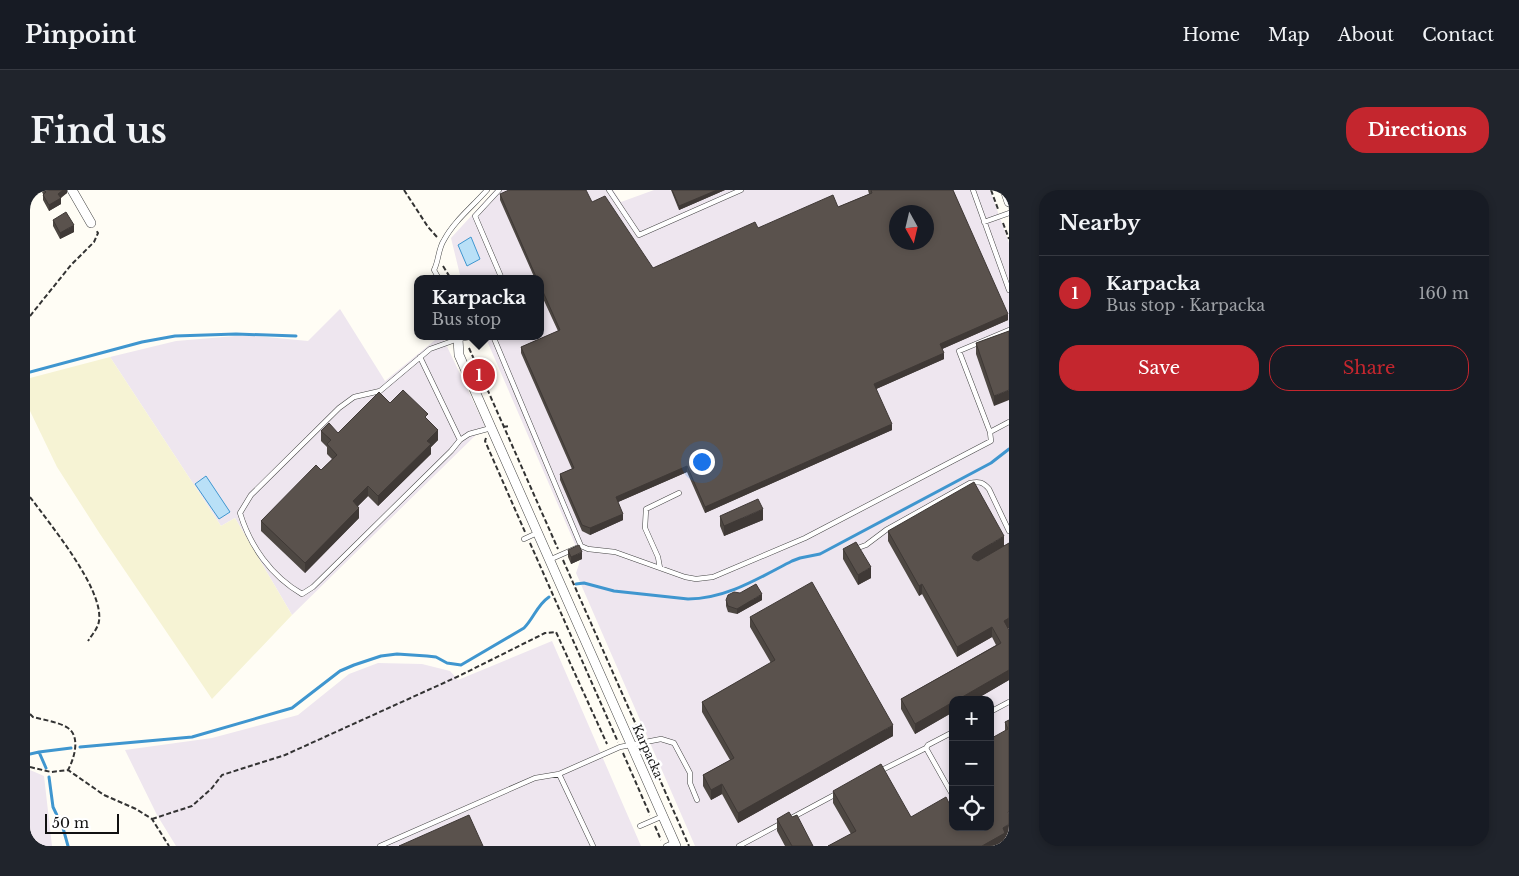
<!DOCTYPE html>
<html lang="en">
<head>
<meta charset="utf-8">
<style>
  :root { --surface:#171b24; --page:#20242c; --text:#f1f3f6; --muted:#9ea1a6; --line:#363941; --accent:#c4262e }
  body { margin:0; font-family:"Libre Baskerville",serif; background:var(--page); color:var(--text) }
  .controls { position:absolute; right:15px; bottom:15px; display:grid; overflow:hidden; border-radius:10px; box-shadow:0 2px 8px #0003 }
  .controls button { width:45px; height:45px; display:grid; place-items:center; padding:0; border:0; border-bottom:1px solid var(--line); background:var(--surface); color:var(--text); font:25px sans-serif }
  .compass { position:absolute; left:859px; top:15px; width:45px; height:45px; border-radius:50%; background:var(--surface); box-shadow:0 2px 8px #0003; rotate:172deg }
  .scale { position:absolute; left:15px; bottom:12px; width:74px; box-sizing:border-box; padding-left:5px; border:2px solid #111; border-top:0; font-size:14px; line-height:18px; white-space:nowrap; color:#111; -webkit-text-stroke:4px #fff; paint-order:stroke }
  .you { position:absolute; left:671px; top:271px; width:18px; height:18px; margin:-12px; border:4px solid #fff; border-radius:50%; background:#1a73e8; box-shadow:0 0 0 8px #1a73e833 }
  .badge { display:grid; place-items:center; width:32px; height:32px; border-radius:50%; background:var(--accent); color:#fff; font-size:16px; font-weight:700 }
  .pin { position:absolute; translate:-50% -50%; border:2px solid #fff; box-shadow:0 1px 5px #0006 }
  .popup { position:absolute; left:384px; top:85px; width:130px; height:65px; box-sizing:border-box; display:grid; place-content:center; border-radius:10px; background:var(--surface); filter:drop-shadow(0 1px 4px #0005); font-size:16px; white-space:nowrap; color:var(--muted) }
  .popup b { font-size:19px; color:var(--text) }
  .popup::after { content:''; position:absolute; left:50%; top:100%; margin-left:-10px; border:10px solid transparent; border-top-color:var(--surface) }
  .list { margin:0; padding:0; list-style:none }
  h2 { display:flex; justify-content:space-between; align-items:center; height:65px; margin:0; padding:0 20px; font-size:21px }
  h2 small { font-size:16px; font-weight:400; color:var(--muted) }
  .list li { display:grid; grid-template-columns:32px 1fr auto; gap:15px; align-items:center; box-sizing:border-box; height:75px; padding:0 20px; border-top:1px solid var(--line) }
  .list b { display:block; font-size:19px; white-space:nowrap }
  .list p { margin:0; font-size:16px; white-space:nowrap; color:var(--muted) }
  .list em { font-size:16px; font-style:normal; color:var(--muted) }
  .actions { display:flex; gap:10px; padding:15px 20px }
  .actions a { flex:1; padding:11px 0; border:1px solid var(--accent); border-radius:20px; text-align:center; font-size:18px; color:var(--accent) }
  .actions .main { background:var(--accent); color:#fff }
  .icon { flex:none; width:28px; height:28px; fill:none; stroke:currentColor; stroke-width:2; stroke-linecap:round; stroke-linejoin:round }
  .map { position:relative; flex:none; width:979px; height:656px; overflow:hidden; border-radius:20px }
  header { display:flex; align-items:center; gap:30px; box-sizing:border-box; height:70px; padding:0 25px; background:var(--surface); border-bottom:1px solid var(--line) }
  header strong { font-size:24px }
  nav { display:flex; gap:28px; margin-inline-start:auto; font-size:18px }
  .intro { display:flex; align-items:center; justify-content:space-between; box-sizing:border-box; height:120px; padding:0 30px }
  h1 { margin:0; font-size:35px }
  .button { padding:12px 22px; border-radius:20px; background:var(--accent); color:#fff; font-size:18px; font-weight:700 }
  main { display:flex; gap:30px; padding:0 30px }
  aside { flex:1; background:var(--surface); border-radius:20px; box-shadow:0 2px 8px #0003 }
  .map>svg:first-child { display:block }
  .industrial { fill:#eee6ef; fill-rule:evenodd }
  .farmland { fill:#f6f3d4 }
  .water { fill:#b9e0f7; stroke:#3f96cf }
  .lines { fill:none; stroke-linecap:round; stroke-linejoin:round }
  .stream { stroke:#3f96cf; stroke-width:3 }
  .lane-casing { stroke:#444; stroke-width:5.5 }
  .street-casing { stroke:#444; stroke-width:10 }
  .path { stroke:#333; stroke-width:2; stroke-dasharray:5 2.5; stroke-linecap:butt }
  .lane { stroke:#fff; stroke-width:4.5 }
  .street { stroke:#fff; stroke-width:9 }
  .wall { fill:#4d4742 }
  .shaded-wall { fill:#3f3936 }
  .building { fill:#5a524d; stroke:#3f3936; fill-rule:evenodd }
  .labels { text-anchor:middle; dominant-baseline:central; stroke-width:5; stroke-linejoin:round; paint-order:stroke }
  .street-label { font-size:12px; fill:#111; stroke:#fff }
</style>
</head>
<body>
<header>
<strong>Pinpoint</strong>
<nav><a>Home</a><a>Map</a><a>About</a><a>Contact</a></nav>
</header>
<div class="intro"><h1>Find us</h1><a class="button">Directions</a></div>
<main>
<div class="map">
<svg width="979" height="656" viewBox="0 0 979 656">
  <rect width="100%" height="100%" fill="#fffdf5"/>
  <path class="industrial" d="M465 0H583L591 12 624 0H960L979 53V656H665L546 383 551 368 458 153 454 146H510V89H431L421 48ZM866 22H896V52H866ZM923 510H960V637H923Z
    M310 119 355 191 410 146H412L455 236 262 425 205 328 191 336 80 167 146 151 217 145 278 151Z
    M522 451 611 656H146L127 625 95 560 182 548 268 525 319 484 348 473 392 474 420 481 428 490Z
    M0 580 14 586 22 656H0Z"/>
  <path class="farmland" d="M80 167 191 336 205 328 262 425 182 509 70 344 27 277 0 221V188Z"/>
  <path class="water" d="M441 47 450 69 437 76 428 55Z
    M176 286 200 322 189 329 165 294Z"/>
  <g class="lines">
    <path class="stream" d="M0 182 112 152 145 146 206 144 266 146
      M546 394 554 393 584 401 658 409C696 409 729 388 762 371L770 368 790 364 961 273 979 259
      M50 557 162 547 262 518 310 481 324 475 351 466 367 464 397 466 406 467 417 473 431 475 494 438C504 428 507 415 519 407
      M9 562 41 558
      M0 564 9 562 16 578
      M19 587 23 617 33 638 38 656"/>
    <g class="lane-casing">
      <path id="lane" d="M469 0 445 26 472 89
        M579 0 609 45 711 0
        M943 0 979 100
        M954 32 979 23
        M409 89 404 80C409 70 408 59 414 50 424 31 443 16 457 0
        M463 146 551 356
        M390 167 430 250 439 244 461 238
        M960 242 929 161 979 140
        M430 250 421 261 283 397 272 404C241 386 220 356 210 323L221 305 309 218 324 207 350 201 400 159 428 149 446 146
        M494 349 507 343
        M825 359 836 355 856 340 940 293C949 291 953 292 959 299L979 341
        M519 370 551 356 558 359 585 362 655 387 666 389 683 387 775 348 961 251 960 242 979 232
        M630 378 628 367 615 338 616 319 649 303
        M960 522 979 512
        M923 542 898 555 896 558 923 606
        M850 581 896 558
        M529 584 563 656
        M610 636 633 626
        M350 656 505 588 529 584 590 557 631 549 644 553 660 583V593L667 610
        M636 656 645 652
        M709 656 808 603"/>
    </g>
    <g class="street-casing">
      <path id="street" d="M42 0 61 33
        M975 0 979 12
        M428 149 429 165 646 656"/>
    </g>
    <path class="path" d="M374 0 398 37 407 47
      M961 0 968 19
      M973 33 979 49
      M413 76 421 89
      M0 126 41 75 64 52 68 43 66 40
      M439 158 528 359
      M473 237 480 236
      M456 248 455 251 495 342
      M0 307C19 333 74 399 69 431 68 438 62 445 58 451
      M500 353 588 552
      M533 370 611 546
      M0 524 3 527C14 530 29 532 38 538 51 547 44 569 38 580
      M616 558 659 656
      M593 563 620 625
      M0 577 21 582 38 580 74 605 106 619 122 629 139 656
      M122 629 162 616 182 598 192 585 255 565 429 486 515 443 526 442 577 554
      M625 636 631 650"/>
    <use href="#lane" class="lane"/>
    <use href="#street" class="street"/>
  </g>
  <path class="wall" d="M11 0H37V3L31 8V14L19 21 13 10V4Z
    M641 0H695L649 20Z
    M838 0H923L978 130 912 159 914 169 846 199 862 240 675 323 657 282 588 312 593 330 560 345 552 341 530 290V284L542 279 491 163V157L528 141 510 102V89H505L470 10V4L562 12 623 78 728 38 808 17 839 4Z
    M23 30 44 42 30 49 23 36Z
    M979 141 964 216 946 164V153Z
    M360 213 398 230 408 250 401 257V264L348 316 338 306 328 316 329 328 275 383 231 341V331L291 280 302 269 297 264V257L291 251V241L308 243Z
    M690 326 733 330 694 346 690 336Z
    M858 341 974 356 979 353V438H978L979 440V490L885 544 871 519V509L966 455 962 447 927 467 892 404 889 406 858 351Z
    M813 359 841 388 828 395 813 369Z
    M538 360 552 369 541 374 538 367Z
    M696 410H732L707 424 698 422 696 416Z
    M720 427 863 546 708 633 692 604 681 610 673 596V585L700 570 672 522V512L741 473 720 437Z
    M979 530 975 655 974 656H798L821 644 803 613V601L881 627 919 613 960 637 975 541V532Z
    M762 627 783 656H755L747 641V629Z"/>
  <path class="shaded-wall" d="M33 0H37V3L28 9V4Z
    M687 0H695L649 20V16Z
    M31 8V14L19 21V15Z
    M44 35V42L30 49V43Z
    M978 124V130L910 160V154Z
    M914 163V169L844 200V194Z
    M979 200V210L964 216V206Z
    M862 234V240L675 323V317Z
    M408 240V250L401 257V264L348 316V306L397 251Z
    M657 276V282L586 313V307Z
    M338 296V306L323 321V311Z
    M329 318V328L275 383V373Z
    M733 319V330L694 346V336Z
    M593 324V330L560 345V338Z
    M974 346V356L944 373 942 367 944 364Z
    M552 362V369L541 374V367Z
    M841 377V388L828 395V385Z
    M892 394V404L889 406V396Z
    M732 404V410L707 424V419Z
    M979 428V438L974 440V431Z
    M962 437V447L927 467V457Z
    M979 480V490L945 510H927Z
    M923 512V522L885 544V534Z
    M863 535V546L708 633V623Z
    M692 594V604L681 610V600Z
    M979 634V646L975 648V655L974 656H952L973 638Z"/>
  <path class="building" d="M14 0H33L28 4 31 8 19 15 13 5 16 2Z
    M479 0H556L562 12 575 6 623 78 725 32 728 38 803 5 808 17 842 3 841 0H923L978 124 910 154 914 163 844 194 862 234 675 317 657 276 586 307 593 324 560 338 552 335 530 284 544 278 491 157 530 140 510 95V89H507L470 4ZM866 22H896V52H866Z
    M642 0H687L649 16Z
    M36 22 44 35 30 43 23 30Z
    M979 141V200L964 206 946 153Z
    M373 200 398 224 395 227 408 240 397 251 401 254 348 306 338 296 323 311 329 318 275 373 231 331 286 275 291 280 307 265 297 254 301 250 291 241 299 233 308 243 349 202 360 213Z
    M944 292 974 346 944 364 942 367 943 369 948 371 979 353V428L974 431 979 440V480L927 510H923V512L885 534 871 509 971 453 962 437 927 457 892 394 889 396 858 341Z
    M728 309 733 319 694 336 690 326Z
    M826 352 841 377 828 385 813 359Z
    M549 355 552 362 541 367 538 360Z
    M782 392 863 535 708 623 692 594 681 600 673 585 704 568 672 512 745 470 720 427Z
    M726 394 732 404 707 419 698 416 696 410 698 405 704 402 710 403Z
    M979 530V622H978L979 624V634L973 638 975 643 952 656H798L826 641 803 601 851 574 881 627 916 607 919 613 923 611V637H960V549L978 539 975 532Z
    M759 622 762 627 767 625 783 656H762L747 629Z
    M439 625 453 656H369Z"/>
  <g class="labels">
    <g class="street-label">
      <text transform="translate(618 561) rotate(66)">Karpacka</text>
    </g>
  </g>
</svg>
<div class="controls">
<button>+</button>
<button>−</button>
<button><svg class="icon" aria-label="locate" viewBox="0 0 24 24"><circle cx="12" cy="12" r="6"/><path d="M12 2v4M12 18v4M2 12h4M18 12h4"/></svg></button>
</div>
<svg class="compass" viewBox="-18 -18 36 36"><path d="M0-13l5 13h-10z" fill="#e53935"/><path d="M0 13l5-13h-10z" fill="#9ea1a6"/></svg>
<div class="scale">50 m</div>
<div class="you"></div>
<div class="pin badge" style="left:449px;top:185px">1</div>
<div class="popup"><b>Karpacka</b>Bus stop</div>
</div>
<aside>
<h2>Nearby<small></small></h2>
<ul class="list">
<li><span class="badge">1</span><div><b>Karpacka</b><p>Bus stop · Karpacka</p></div><em>160 m</em></li>
</ul>
<div class="actions"><a class="main">Save</a><a>Share</a></div>
</aside>
</main>
</body>
</html>
